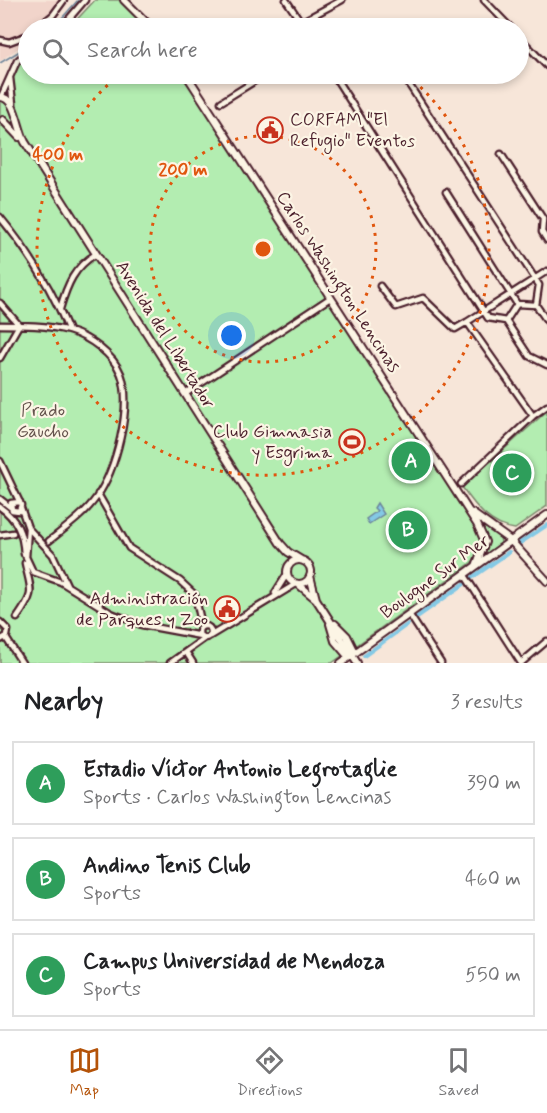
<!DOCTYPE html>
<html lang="en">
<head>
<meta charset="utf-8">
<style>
  :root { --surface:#fff; --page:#f2f2f2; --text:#202124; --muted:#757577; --line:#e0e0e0; --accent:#b45309 }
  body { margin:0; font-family:Mynerve,sans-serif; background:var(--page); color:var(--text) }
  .you { position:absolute; left:232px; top:336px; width:21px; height:21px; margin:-15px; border:4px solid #fff; border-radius:50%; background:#1a73e8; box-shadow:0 0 0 9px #1a73e833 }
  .badge { display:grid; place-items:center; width:39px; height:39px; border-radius:50%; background:var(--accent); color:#fff; font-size:20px; font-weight:700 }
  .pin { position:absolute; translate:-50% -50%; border:3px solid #fff; box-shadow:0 2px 6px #0006 }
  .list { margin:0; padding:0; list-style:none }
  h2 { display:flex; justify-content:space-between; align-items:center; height:78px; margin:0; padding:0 24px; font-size:26px }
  h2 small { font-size:20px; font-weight:400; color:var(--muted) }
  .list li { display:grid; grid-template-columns:39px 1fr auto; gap:18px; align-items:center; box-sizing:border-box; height:84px; margin:0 12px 12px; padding:0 12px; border:2px solid var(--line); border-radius:0px }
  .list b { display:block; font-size:22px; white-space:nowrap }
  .list p { margin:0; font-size:20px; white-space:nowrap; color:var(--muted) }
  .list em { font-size:20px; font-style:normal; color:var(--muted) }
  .icon { flex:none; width:33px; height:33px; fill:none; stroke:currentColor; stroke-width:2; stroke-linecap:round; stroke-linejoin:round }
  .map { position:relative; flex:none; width:547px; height:663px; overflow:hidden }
  .search { position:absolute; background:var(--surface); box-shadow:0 3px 9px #0003; left:18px; right:18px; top:18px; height:66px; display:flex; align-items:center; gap:15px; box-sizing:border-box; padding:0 21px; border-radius:33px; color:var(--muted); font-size:22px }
  .sheet { height:366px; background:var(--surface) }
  nav { display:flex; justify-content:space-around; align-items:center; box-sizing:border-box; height:84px; border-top:2px solid var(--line); background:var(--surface); font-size:16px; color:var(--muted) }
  nav a { display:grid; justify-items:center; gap:3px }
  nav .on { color:var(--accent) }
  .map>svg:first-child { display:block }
  .built { fill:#f1d4ca }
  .green { fill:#b3edb1; stroke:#7e866e; stroke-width:1.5 }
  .water { fill:#84c9e5; stroke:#6d859b; stroke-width:1.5 }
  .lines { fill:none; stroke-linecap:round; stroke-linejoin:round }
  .stream { stroke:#6d859b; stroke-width:1.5 }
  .canal { stroke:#84c9e5; stroke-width:4 }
  .minor-casing { stroke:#4a1f2b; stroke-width:9 }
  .major-casing { stroke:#4a1f2b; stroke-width:10 }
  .minor { stroke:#fcf5e5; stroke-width:4.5 }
  .major { stroke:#fcf5e5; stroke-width:6 }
  .ring { fill:none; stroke:#e0560e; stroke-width:3; stroke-dasharray:3 6 }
  .labels { text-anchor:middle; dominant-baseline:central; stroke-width:4.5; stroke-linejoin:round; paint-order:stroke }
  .poi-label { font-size:18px; fill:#4a1f2b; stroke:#fcf5e5; text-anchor:end }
  .street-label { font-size:18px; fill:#4a1f2b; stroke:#fcf5e5 }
  .park-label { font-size:18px; fill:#64524c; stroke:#fcf5e5 }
  .centre { fill:#e0560e; stroke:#fcf5e5; stroke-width:3 }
  .ring-label { font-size:18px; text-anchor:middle; font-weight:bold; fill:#e0560e; stroke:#fcf5e5; stroke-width:4.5; stroke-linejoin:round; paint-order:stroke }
</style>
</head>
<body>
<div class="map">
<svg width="547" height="663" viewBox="0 0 547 663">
  <rect width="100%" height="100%" fill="#f7e6d9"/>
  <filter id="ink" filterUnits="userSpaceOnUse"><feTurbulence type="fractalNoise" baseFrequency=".0167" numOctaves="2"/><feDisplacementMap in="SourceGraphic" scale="12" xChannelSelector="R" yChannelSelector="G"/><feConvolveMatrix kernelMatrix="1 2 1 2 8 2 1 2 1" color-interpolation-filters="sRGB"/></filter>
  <g filter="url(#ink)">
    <path class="built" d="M0 0H69L45 28H28V41L0 61Z"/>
    <path class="green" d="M95 0H121L149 28H69Z
      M28 56V74H182L333 305 481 538 478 556 471 563 332 663H0V87C10 83 17 64 28 56Z
      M547 411V506L515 529C490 526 476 507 462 487Z
      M474 516 500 537 501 543 485 555 486 538Z"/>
    <path class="water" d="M377 503 384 514 369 524 366 519 377 511 374 508Z"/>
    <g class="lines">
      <path class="stream" d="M53 28 78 0
        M0 63 28 46"/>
      <path class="canal" d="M520 543 547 525
        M473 577 509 552
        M417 617 464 584
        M364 656 408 624"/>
      <g class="minor-casing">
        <path id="minor" d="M286 0 301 22 342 0
          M484 0 511 28
          M37 28 53 15 64 0
          M61 28 85 0
          M518 36 547 66
          M0 40 9 42 28 35
          M333 74 488 318 506 321 529 356 547 365
          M407 74 408 83 539 285 536 305
          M10 78 13 104
          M1 97 17 61 28 51
          M221 102 266 74
          M501 154 543 219 542 232 547 240
          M446 192 517 304
          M0 217C28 251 53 291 69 331
          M380 286 396 307 423 298 455 329 467 322 533 416 547 406
          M0 303 19 325
          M517 304 536 305 547 321
          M60 309C67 285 74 267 96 254
          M506 321 517 304
          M467 322 547 271
          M0 325C22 325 48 325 69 331 89 337 113 354 121 374 133 406 116 470 96 498 84 515 65 528 49 541
          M0 358 19 325
          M185 394 330 298
          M0 461 21 505 19 511 12 510 11 503 20 502
          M461 484 533 416
          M98 494 129 548 180 581 195 595 202 626
          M0 499 10 507
          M0 507C17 519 23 534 24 554
          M21 508 28 528 53 555 67 585
          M28 528 26 557 33 572 61 582 111 613 142 625 201 636
          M0 535 13 533
          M464 574 521 663
          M275 593 287 574
          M409 614 441 663
          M17 618C36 591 31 592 25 563
          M0 622 8 630 7 636 0 640
          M199 632a6 6 0 1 1 12 0a6 6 0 1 1-12 0Z
          M210 636 296 584
          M6 638 22 663
          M186 652 193 663
          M170 663 205 638
          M521 663 547 641"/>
      </g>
      <g class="major-casing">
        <path id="major" d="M124 0 152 28
          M186 74 477 524 485 542 476 566
          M0 97C16 97 17 127 25 142L280 543 288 552 303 561
          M3 120 19 137
          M472 513 511 541 547 581
          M287 572a12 12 0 1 1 24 0a12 12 0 1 1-24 0Z
          M310 576 316 599
          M298 584 316 599 357 663
          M330 624 335 641 347 655H351
          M335 624 347 636 354 650 352 654
          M341 663 547 515"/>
      </g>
      <use href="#minor" class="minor"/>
      <use href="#major" class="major"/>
    </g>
  </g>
  <g class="ring">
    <circle cx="263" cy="249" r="113"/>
    <path d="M214 28A226 226 0 0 1 312 28M407 75A226 226 0 1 1 119 75"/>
  </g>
  <defs>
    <g id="civic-ring" transform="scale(1.35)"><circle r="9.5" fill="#fcf5e5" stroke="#c8321e" stroke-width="1.5"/><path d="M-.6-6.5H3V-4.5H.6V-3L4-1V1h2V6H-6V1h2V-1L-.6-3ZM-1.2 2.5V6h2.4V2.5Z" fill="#c8321e"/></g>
    <g id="stadium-ring" transform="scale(1.35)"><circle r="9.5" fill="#fcf5e5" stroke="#c8321e" stroke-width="1.5"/><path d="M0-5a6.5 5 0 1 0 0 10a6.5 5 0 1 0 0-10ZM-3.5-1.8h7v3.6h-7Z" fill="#c8321e"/></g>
  </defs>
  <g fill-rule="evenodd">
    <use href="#civic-ring" x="270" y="130"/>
    <use href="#stadium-ring" x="352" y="442"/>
    <use href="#civic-ring" x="227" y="609"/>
  </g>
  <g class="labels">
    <g class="poi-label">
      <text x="290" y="120" text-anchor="start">CORFAM "El<tspan x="290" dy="21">Refugio" Eventos</tspan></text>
      <text x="332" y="432">Club Gimnasia<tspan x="332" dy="21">y Esgrima</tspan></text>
      <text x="208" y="599">Administración<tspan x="208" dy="21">de Parques y Zoo</tspan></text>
    </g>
    <g class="street-label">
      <text transform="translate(338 282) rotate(57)">Carlos Washington Lencinas</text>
      <text transform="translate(165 335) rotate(58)">Avenida del Libertador</text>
      <text transform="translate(435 577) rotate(-36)">Boulogne Sur Mer</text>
    </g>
    <g class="park-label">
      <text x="43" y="411">Prado<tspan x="43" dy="21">Gaucho</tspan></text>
    </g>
  </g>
  <circle cx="263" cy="249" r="9" class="centre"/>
  <g class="ring-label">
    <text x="58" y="160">400 m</text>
    <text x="183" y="175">200 m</text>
  </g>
</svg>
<div class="you"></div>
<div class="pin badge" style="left:411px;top:461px;background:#2e9e5b">A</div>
<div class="pin badge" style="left:408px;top:530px;background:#2e9e5b">B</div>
<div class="pin badge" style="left:512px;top:473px;background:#2e9e5b">C</div>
<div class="search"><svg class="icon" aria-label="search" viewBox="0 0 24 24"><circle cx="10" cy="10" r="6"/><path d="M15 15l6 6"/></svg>Search here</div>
</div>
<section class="sheet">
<h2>Nearby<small>3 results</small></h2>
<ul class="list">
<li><span class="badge" style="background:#2e9e5b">A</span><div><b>Estadio Víctor Antonio Legrotaglie</b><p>Sports · Carlos Washington Lencinas</p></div><em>390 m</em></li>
<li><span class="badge" style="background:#2e9e5b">B</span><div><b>Andino Tenis Club</b><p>Sports</p></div><em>460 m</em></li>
<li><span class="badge" style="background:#2e9e5b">C</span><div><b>Campus Universidad de Mendoza</b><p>Sports</p></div><em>550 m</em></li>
</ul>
</section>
<nav>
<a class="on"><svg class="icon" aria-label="map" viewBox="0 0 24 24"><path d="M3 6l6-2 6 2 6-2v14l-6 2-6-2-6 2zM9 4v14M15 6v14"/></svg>Map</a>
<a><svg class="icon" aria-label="directions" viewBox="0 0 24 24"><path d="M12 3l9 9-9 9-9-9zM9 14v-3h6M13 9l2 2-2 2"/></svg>Directions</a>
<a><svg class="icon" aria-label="saved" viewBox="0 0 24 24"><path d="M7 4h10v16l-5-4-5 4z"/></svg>Saved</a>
</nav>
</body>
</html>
